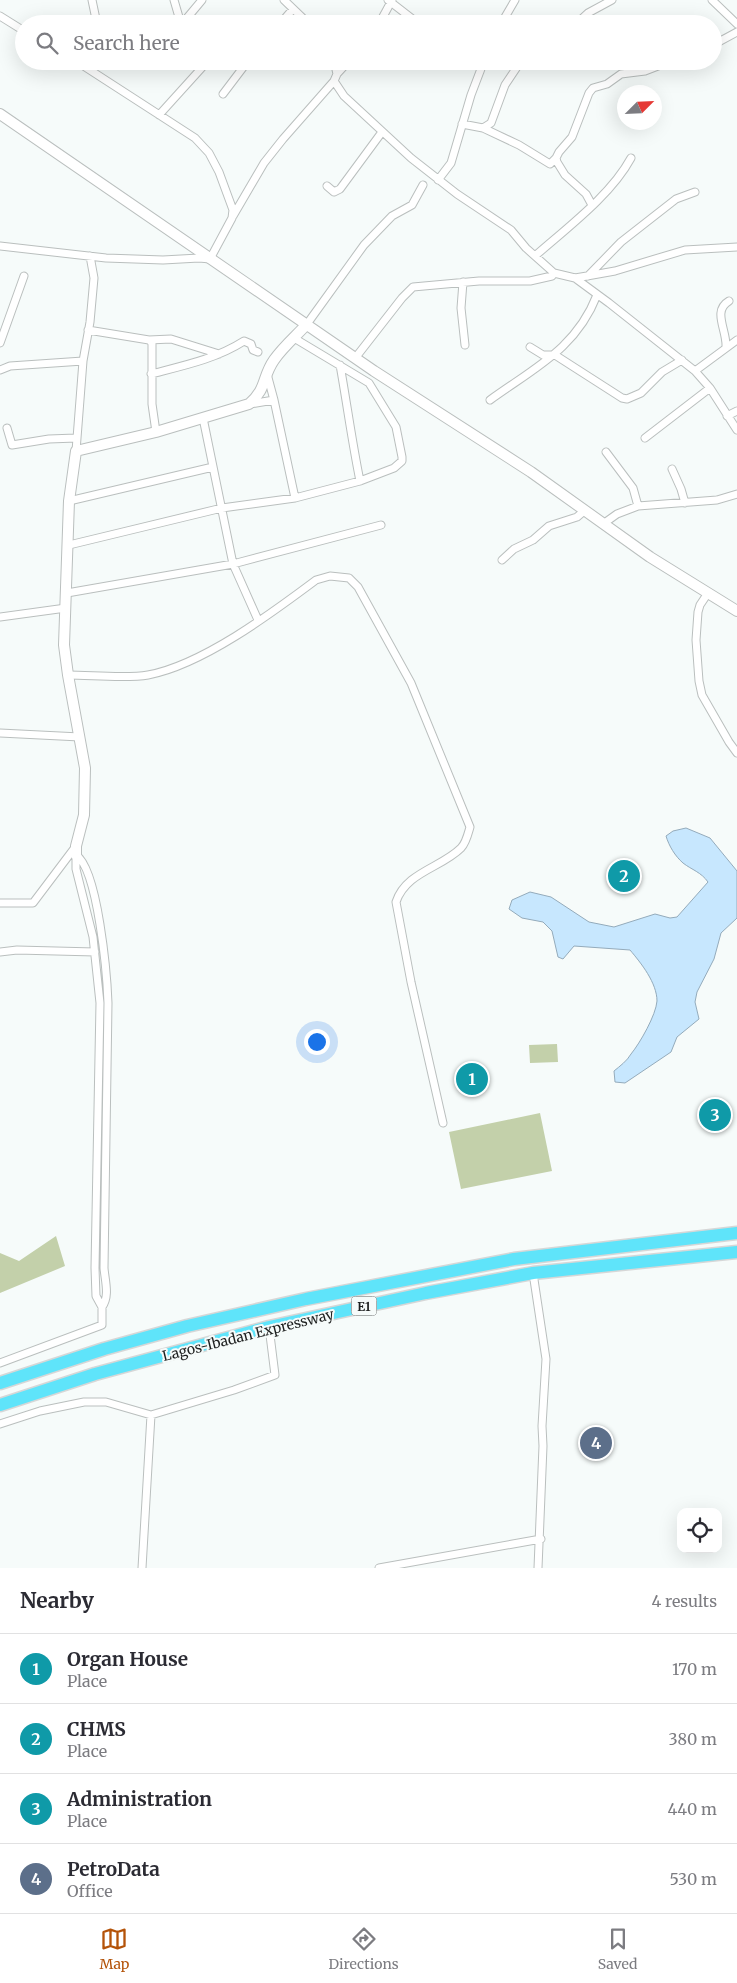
<!DOCTYPE html>
<html lang="en">
<head>
<meta charset="utf-8">
<style>
  :root { --surface:#fff; --page:#f7f7f7; --text:#2b2b33; --muted:#7c7c81; --line:#e1e1e2; --accent:#b45309 }
  body { margin:0; font-family:Merriweather,serif; background:var(--page); color:var(--text) }
  .controls { position:absolute; right:15px; bottom:15px; display:grid; overflow:hidden; border-radius:10px; box-shadow:0 5px 20px #0002 }
  .controls button { width:45px; height:45px; display:grid; place-items:center; padding:0; border:0; border-bottom:1px solid var(--line); background:var(--surface); color:var(--text); font:25px sans-serif }
  .compass { position:absolute; left:617px; top:85px; width:45px; height:45px; border-radius:50%; background:var(--surface); box-shadow:0 5px 20px #0002; rotate:66deg }
  .you { position:absolute; left:316px; top:1041px; width:18px; height:18px; margin:-12px; border:4px solid #fff; border-radius:50%; background:#1a73e8; box-shadow:0 0 0 8px #1a73e833 }
  .badge { display:grid; place-items:center; width:32px; height:32px; border-radius:50%; background:var(--accent); color:#fff; font-size:16px; font-weight:700 }
  .pin { position:absolute; translate:-50% -50%; border:2px solid #fff; box-shadow:0 1px 5px #0006 }
  .list { margin:0; padding:0; list-style:none }
  h2 { display:flex; justify-content:space-between; align-items:center; height:65px; margin:0; padding:0 20px; font-size:21px }
  h2 small { font-size:16px; font-weight:400; color:var(--muted) }
  .list li { display:grid; grid-template-columns:32px 1fr auto; gap:15px; align-items:center; box-sizing:border-box; height:70px; padding:0 20px; border-top:1px solid var(--line) }
  .list b { display:block; font-size:19px; white-space:nowrap }
  .list p { margin:0; font-size:16px; white-space:nowrap; color:var(--muted) }
  .list em { font-size:16px; font-style:normal; color:var(--muted) }
  .icon { flex:none; width:28px; height:28px; fill:none; stroke:currentColor; stroke-width:2; stroke-linecap:round; stroke-linejoin:round }
  .map { position:relative; flex:none; width:737px; height:1568px; overflow:hidden }
  .search { position:absolute; background:var(--surface); box-shadow:0 5px 20px #0002; left:15px; right:15px; top:15px; height:55px; display:flex; align-items:center; gap:12px; box-sizing:border-box; padding:0 18px; border-radius:28px; color:var(--muted); font-size:19px }
  .sheet { height:345px; background:var(--surface) }
  nav { display:flex; justify-content:space-around; align-items:center; box-sizing:border-box; height:70px; border-top:1px solid var(--line); background:var(--surface); font-size:14px; color:var(--muted) }
  nav a { display:grid; justify-items:center; gap:2px }
  nav .on { color:var(--accent) }
  .map>svg:first-child { display:block }
  .green { fill:#c3d0aa }
  .water { fill:#c7e7fe; stroke:#94abbb }
  .lines { fill:none; stroke-linecap:round; stroke-linejoin:round }
  .street-casing { stroke:#babfbe; stroke-width:9 }
  .secondary-casing { stroke:#babfbe; stroke-width:12 }
  .highway-casing { stroke:#d6d7d7; stroke-width:15 }
  .street { stroke:#fff; stroke-width:7 }
  .secondary { stroke:#fff; stroke-width:10 }
  .highway { stroke:#5fe4fa; stroke-width:12 }
  .labels { text-anchor:middle; dominant-baseline:central; stroke-width:4; stroke-linejoin:round; paint-order:stroke }
  .shield { fill:#f6fbfa; stroke:#5e6161; stroke-width:1 }
  .shield-label { font-size:12px; font-weight:bold; fill:#1d1f1f }
  .street-label { font-size:14px; fill:#1d1f1f; stroke:#f6fbfa }
</style>
</head>
<body>
<div class="map">
<svg width="737" height="1568" viewBox="0 0 737 1568">
  <rect width="100%" height="100%" fill="#f6fbfa"/>
  <path class="green" d="M557 1044 558 1062 530 1063 529 1045Z
    M540 1113 552 1171 461 1189 449 1132Z
    M56 1236 65 1266 0 1293V1253L19 1261Z"/>
  <path class="water" d="M686 828 710 838 737 871V918L721 933 714 959 697 992 695 1002 699 1019 677 1037 671 1052 625 1083 615 1082 614 1071C620 1066 627 1061 631 1054 640 1043 656 1015 657 1001 657 983 641 963 630 950L574 946 563 959 558 957 552 931 543 922 522 918 509 909 512 900 530 892 551 897 589 922 614 927 655 914 670 918 677 917 708 882C701 872 692 870 683 863 675 856 669 846 666 836L673 831Z"/>
  <g class="lines">
    <g class="street-casing">
      <path id="street" d="M92 0 97 24
        M174 0 181 24
        M284 0 309 24
        M388 0 419 24
        M712 0 737 24
        M0 16 24 31
        M674 23V24
        M182 24 202 0
        M280 24 293 9
        M379 24 392 0
        M501 24 515 0
        M576 24 588 13 612 0
        M713 45 737 32
        M337 74 349 61
        M334 81 344 96 411 158 457 194 511 230 526 248 554 273 575 278 587 276 615 271 685 250 737 247
        M223 94 248 61
        M159 115 207 62
        M462 124 483 128 491 123 505 85 521 61
        M483 128 519 145 550 164 556 158
        M438 180 451 163 471 95 484 61
        M327 186 334 192 340 189 382 132
        M592 205 586 194 565 175 557 162 556 158 559 152 572 137 589 93 593 88 607 84 621 74 645 71 671 61
        M233 216 264 163 283 139 334 81 337 74 334 61
        M0 246 106 258 163 260 199 258 210 259 232 218 233 210 219 172 209 153 195 138 76 61
        M535 256C568 227 611 195 631 158
        M588 276 621 242 676 199 695 192
        M575 278 609 303 695 371 710 388 737 430
        M463 282 461 308 465 345
        M307 324 364 245 392 216 412 205 423 185
        M88 330 149 340 152 343V404L156 432
        M149 340 171 339 219 354
        M0 343 24 276
        M530 347 543 355H555L622 398 627 399 641 393 662 372 682 360
        M726 347C727 330 712 311 729 301
        M356 357 402 298 413 287 479 281H530L552 276 554 273
        M340 365C347 404 352 442 360 481
        M0 370 10 366 83 361
        M695 371 737 340
        M151 374C182 366 216 359 244 341L251 344 253 350 258 352
        M267 374 274 400 295 498
        M490 400C534 368 576 349 597 295
        M250 404 274 400
        M727 416 737 411
        M203 418 233 564 258 620
        M7 428 12 445 49 439 76 438
        M645 438 710 388
        M76 451 83 361 90 322 94 278 90 256
        M606 452 633 488 638 506
        M672 469 681 489 685 503
        M69 501 213 467
        M603 524 617 514 638 506 717 500 737 494
        M69 545 222 508 295 498 360 481 394 468 402 461V457L396 427 369 383 294 338
        M502 560 514 549 533 540 549 526 577 517 584 511
        M67 593 233 564 381 525
        M708 593 700 605 698 612 696 640 699 681 702 695 729 742 737 753
        M0 617 66 608
        M68 675C91 675 126 679 148 675 202 665 272 613 316 580L330 576 349 578 358 587 411 683 470 827C468 834 466 843 461 848 441 868 406 872 396 902L411 982 443 1123
        M0 733 80 737
        M76 855C98 869 107 975 108 1003L104 1268C105 1281 110 1296 102 1307
        M0 903H33L76 846
        M0 952 17 950 95 952
        M533 1273 546 1359 542 1426 543 1446 538 1568
        M0 1363 102 1325V1307L96 1296 95 1268 100 1003 93 937 76 869V855
        M0 1424 40 1411 84 1402H106L151 1415 234 1390 275 1375 269 1327
        M142 1568 151 1415
        M379 1568 541 1539"/>
    </g>
    <g class="secondary-casing">
      <path id="secondary" d="M0 114 374 371 531 472 650 557 737 611
        M76 855V846L84 815 85 768 68 675 64 645 69 501 76 451 156 432 249 404C267 389 262 377 274 360 283 347 296 336 307 324"/>
    </g>
    <g class="highway-casing">
      <path id="highway" d="M0 1383 104 1349 187 1326 306 1299 514 1259 737 1233
        M0 1405 95 1374 269 1327 426 1293 533 1273 737 1252"/>
    </g>
    <use href="#street" class="street"/>
    <use href="#secondary" class="secondary"/>
    <use href="#highway" class="highway"/>
  </g>
  <g class="labels">
    <rect class="shield" x="351.5" y="1296.5" width="25" height="19" rx="4"/>
    <g class="shield-label">
      <text x="364" y="1306">E1</text>
    </g>
    <g class="street-label">
      <text transform="translate(248 1335) rotate(-14)">Lagos-Ibadan Expressway</text>
    </g>
  </g>
</svg>
<div class="controls">
<button><svg class="icon" aria-label="locate" viewBox="0 0 24 24"><circle cx="12" cy="12" r="6"/><path d="M12 2v4M12 18v4M2 12h4M18 12h4"/></svg></button>
</div>
<svg class="compass" viewBox="-18 -18 36 36"><path d="M0-13l5 13h-10z" fill="#e53935"/><path d="M0 13l5-13h-10z" fill="#7c7c81"/></svg>
<div class="you"></div>
<div class="pin badge" style="left:472px;top:1079px;background:#0f9aa8">1</div>
<div class="pin badge" style="left:624px;top:876px;background:#0f9aa8">2</div>
<div class="pin badge" style="left:715px;top:1115px;background:#0f9aa8">3</div>
<div class="pin badge" style="left:596px;top:1443px;background:#5c6f8a">4</div>
<div class="search"><svg class="icon" aria-label="search" viewBox="0 0 24 24"><circle cx="10" cy="10" r="6"/><path d="M15 15l6 6"/></svg>Search here</div>
</div>
<section class="sheet">
<h2>Nearby<small>4 results</small></h2>
<ul class="list">
<li><span class="badge" style="background:#0f9aa8">1</span><div><b>Organ House</b><p>Place</p></div><em>170 m</em></li>
<li><span class="badge" style="background:#0f9aa8">2</span><div><b>CHMS</b><p>Place</p></div><em>380 m</em></li>
<li><span class="badge" style="background:#0f9aa8">3</span><div><b>Administration</b><p>Place</p></div><em>440 m</em></li>
<li><span class="badge" style="background:#5c6f8a">4</span><div><b>PetroData</b><p>Office</p></div><em>530 m</em></li>
</ul>
</section>
<nav>
<a class="on"><svg class="icon" aria-label="map" viewBox="0 0 24 24"><path d="M3 6l6-2 6 2 6-2v14l-6 2-6-2-6 2zM9 4v14M15 6v14"/></svg>Map</a>
<a><svg class="icon" aria-label="directions" viewBox="0 0 24 24"><path d="M12 3l9 9-9 9-9-9zM9 14v-3h6M13 9l2 2-2 2"/></svg>Directions</a>
<a><svg class="icon" aria-label="saved" viewBox="0 0 24 24"><path d="M7 4h10v16l-5-4-5 4z"/></svg>Saved</a>
</nav>
</body>
</html>
